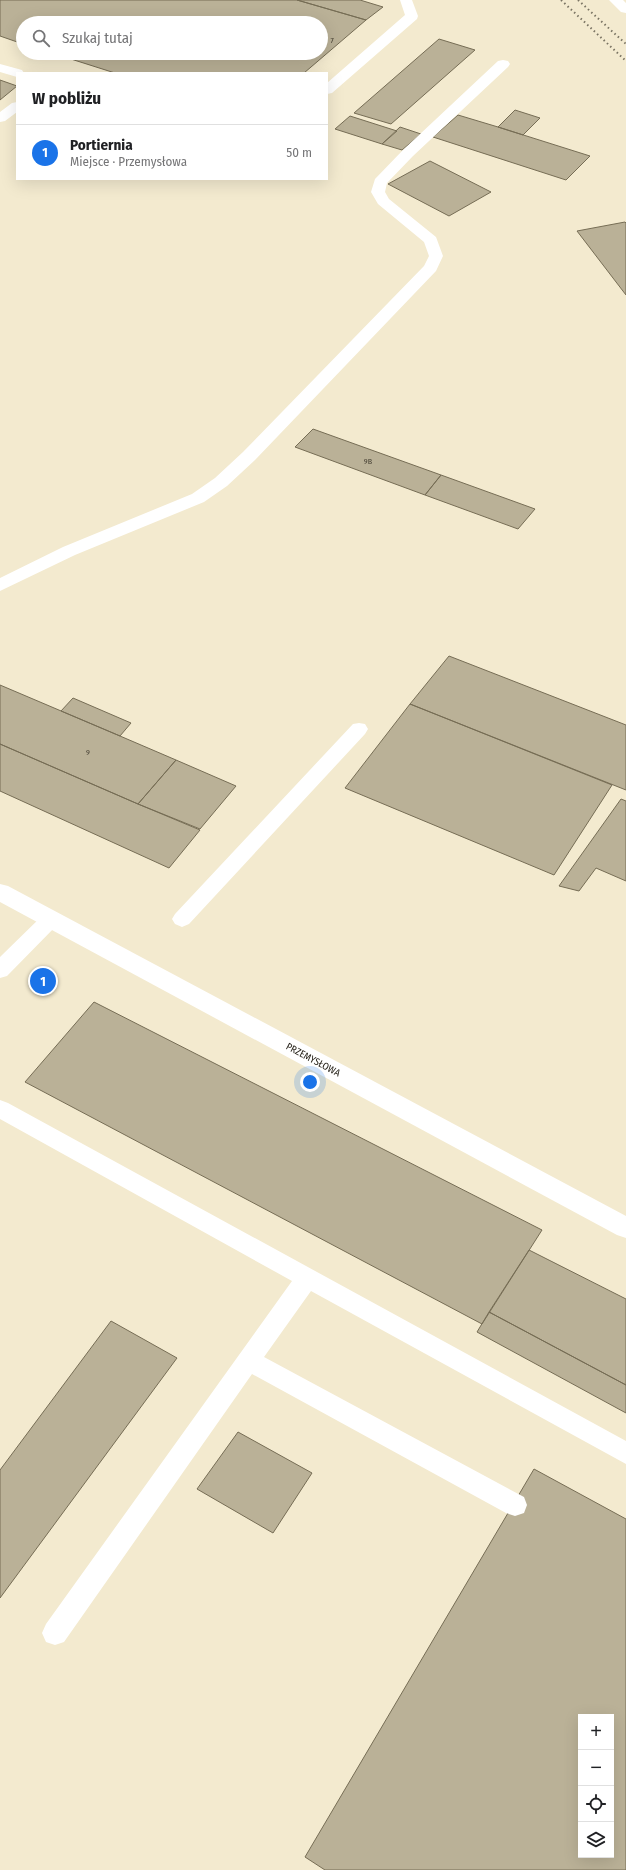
<!DOCTYPE html>
<html lang="pl">
<head>
<meta charset="utf-8">
<style>
  :root { --surface:#fff; --page:#f6f6f6; --text:#202124; --muted:#757577; --line:#e0e0e0; --accent:#1a73e8 }
  body { margin:0; font-family:"Fira Sans Condensed",sans-serif; background:var(--page); color:var(--text) }
  .controls { position:absolute; right:12px; bottom:12px; display:grid; overflow:hidden; border-radius:0px; box-shadow:0 4px 16px #0002 }
  .controls button { width:36px; height:36px; display:grid; place-items:center; padding:0; border:0; border-bottom:1px solid var(--line); background:var(--surface); color:var(--text); font:20px sans-serif }
  .you { position:absolute; left:310px; top:1082px; width:14px; height:14px; margin:-10px; border:3px solid #fff; border-radius:50%; background:#1a73e8; box-shadow:0 0 0 6px #1a73e833 }
  .badge { display:grid; place-items:center; width:26px; height:26px; border-radius:50%; background:var(--accent); color:#fff; font-size:13px; font-weight:700 }
  .pin { position:absolute; translate:-50% -50%; border:2px solid #fff; box-shadow:0 1px 4px #0006 }
  .list { margin:0; padding:0; list-style:none }
  h2 { display:flex; justify-content:space-between; align-items:center; height:52px; margin:0; padding:0 16px; font-size:17px }
  h2 small { font-size:13px; font-weight:400; color:var(--muted) }
  .list li { display:grid; grid-template-columns:26px 1fr auto; gap:12px; align-items:center; box-sizing:border-box; height:56px; padding:0 16px; border-top:1px solid var(--line) }
  .list b { display:block; font-size:15px; white-space:nowrap }
  .list p { margin:0; font-size:13px; white-space:nowrap; color:var(--muted) }
  .list em { font-size:13px; font-style:normal; color:var(--muted) }
  .icon { flex:none; width:22px; height:22px; fill:none; stroke:currentColor; stroke-width:2; stroke-linecap:round; stroke-linejoin:round }
  .map { position:relative; flex:none; width:626px; height:1870px; overflow:hidden }
  .search { position:absolute; background:var(--surface); box-shadow:0 4px 16px #0002; left:16px; top:16px; width:312px; height:44px; display:flex; align-items:center; gap:10px; box-sizing:border-box; padding:0 14px; border-radius:22px; color:var(--muted); font-size:15px }
  .panel { position:absolute; background:var(--surface); box-shadow:0 4px 16px #0002; left:16px; top:72px; width:312px; height:108px; border-radius:0px }
  .map>svg:first-child { display:block }
  .building { fill:#bab197; stroke:#766d55; fill-rule:evenodd }
  .lines { fill:none; stroke-linecap:round; stroke-linejoin:round }
  .service { fill:#fff; fill-rule:evenodd }
  .minor { fill:#fff; fill-rule:evenodd }
  .rail { stroke:#797362; stroke-width:2; stroke-dasharray:1.5 3; stroke-linecap:butt }
  .labels { text-anchor:middle; dominant-baseline:central; stroke-width:4; stroke-linejoin:round; paint-order:stroke }
  .number-label { font-size:8px; fill:#464033 }
  .street-label { font-size:10px; fill:#1f1b12; stroke:#fff }
</style>
</head>
<body>
<div class="map">
<svg width="626" height="1870" viewBox="0 0 626 1870">
  <rect width="100%" height="100%" fill="#f3eacf"/>
  <path class="building" d="M0 0H297L366 20 304 73H115L52 53H321V23H23V44L0 36Z
    M297 0H360L383 7 366 20Z
    M439 39 475 50 391 124 354 113Z
    M0 80 17 86 0 100Z
    M515 110 540 118 523 135 498 127Z
    M458 115 498 127 590 156 566 180 433 137Z
    M350 116 397 131 382 144 335 129Z
    M400 127 421 134 402 150 382 144Z
    M430 161 491 192 449 216 388 184Z
    M625 222 626 223V295L577 231Z
    M313 429 441 475 425 495 295 447Z
    M441 475 535 509 518 529 425 495Z
    M449 656 626 725V790L410 704Z
    M0 685 120 736 176 760 138 804 0 744Z
    M73 698 131 723 120 736 61 711Z
    M410 704 612 785 554 875 345 788Z
    M0 744 138 804 200 830 169 868 0 791Z
    M176 760 236 786 200 829 138 804Z
    M621 799 626 801V881L596 868 579 891 559 886Z
    M44 969 57 976 42 993 29 986Z
    M94 1002 542 1230 482 1324 25 1082Z
    M529 1250 626 1299V1385L489 1312Z
    M489 1312 626 1385V1413L477 1332Z
    M111 1321 177 1358 0 1598V1470Z
    M238 1432 312 1473 273 1533 197 1489Z
    M534 1469 626 1519V1870H325L305 1857ZM581 1717H611V1855H581Z"/>
  <g class="lines">
    <path class="service" d="M400 0H412L418 16 417 19 332 93 327 94V83L405 15Z
      M609 0H623L626 3V13L621 12Z
      M503 60 508 61 510 64 508 67 413 156 387 183 385 192 389 199 436 237 443 256 436 271 255 460 227 486 204 502 75 555 0 591V578L63 547 192 494 215 478 243 452 424 266 429 256 424 242 378 204 371 192 375 179 403 150 498 61Z
      M0 64 22 70 24 73H17V77L0 72Z
      M17 102V112L5 121 0 122V112L12 103Z
      M359 723 365 724 368 729 365 734 189 924 182 927 175 924 172 919 175 914 353 724Z
      M51 911 58 914 61 919 58 924 7 976 0 978V957L44 914Z
      M0 1100 8 1103 626 1441V1464L311 1291 264 1357 524 1497 527 1505 524 1513 515 1516 506 1513 252 1374 64 1642 55 1645 46 1642 42 1633 46 1624 292 1281 0 1119Z"/>
    <path class="minor" d="M0 884 8 886 626 1216V1238L617 1235 0 902Z"/>
    <path class="rail" d="M561 0 626 61
      M578 0 626 44"/>
  </g>
  <g class="labels">
    <g class="number-label">
      <text x="332" y="40">7</text>
      <text x="368" y="461">9B</text>
      <text x="88" y="752">9</text>
    </g>
    <g class="street-label">
      <text transform="translate(313 1060) rotate(28)">PRZEMYSŁOWA</text>
    </g>
  </g>
</svg>
<div class="controls">
<button>+</button>
<button>−</button>
<button><svg class="icon" aria-label="locate" viewBox="0 0 24 24"><circle cx="12" cy="12" r="6"/><path d="M12 2v4M12 18v4M2 12h4M18 12h4"/></svg></button>
<button><svg class="icon" aria-label="layers" viewBox="0 0 24 24"><path d="M12 4l9 5-9 5-9-5zM3 14l9 5 9-5"/></svg></button>
</div>
<div class="you"></div>
<div class="pin badge" style="left:43px;top:981px">1</div>
<div class="search"><svg class="icon" aria-label="search" viewBox="0 0 24 24"><circle cx="10" cy="10" r="6"/><path d="M15 15l6 6"/></svg>Szukaj tutaj</div>
<section class="panel">
<h2>W pobliżu<small></small></h2>
<ul class="list">
<li><span class="badge">1</span><div><b>Portiernia</b><p>Miejsce · Przemysłowa</p></div><em>50 m</em></li>
</ul>
</section>
</div>
</body>
</html>
